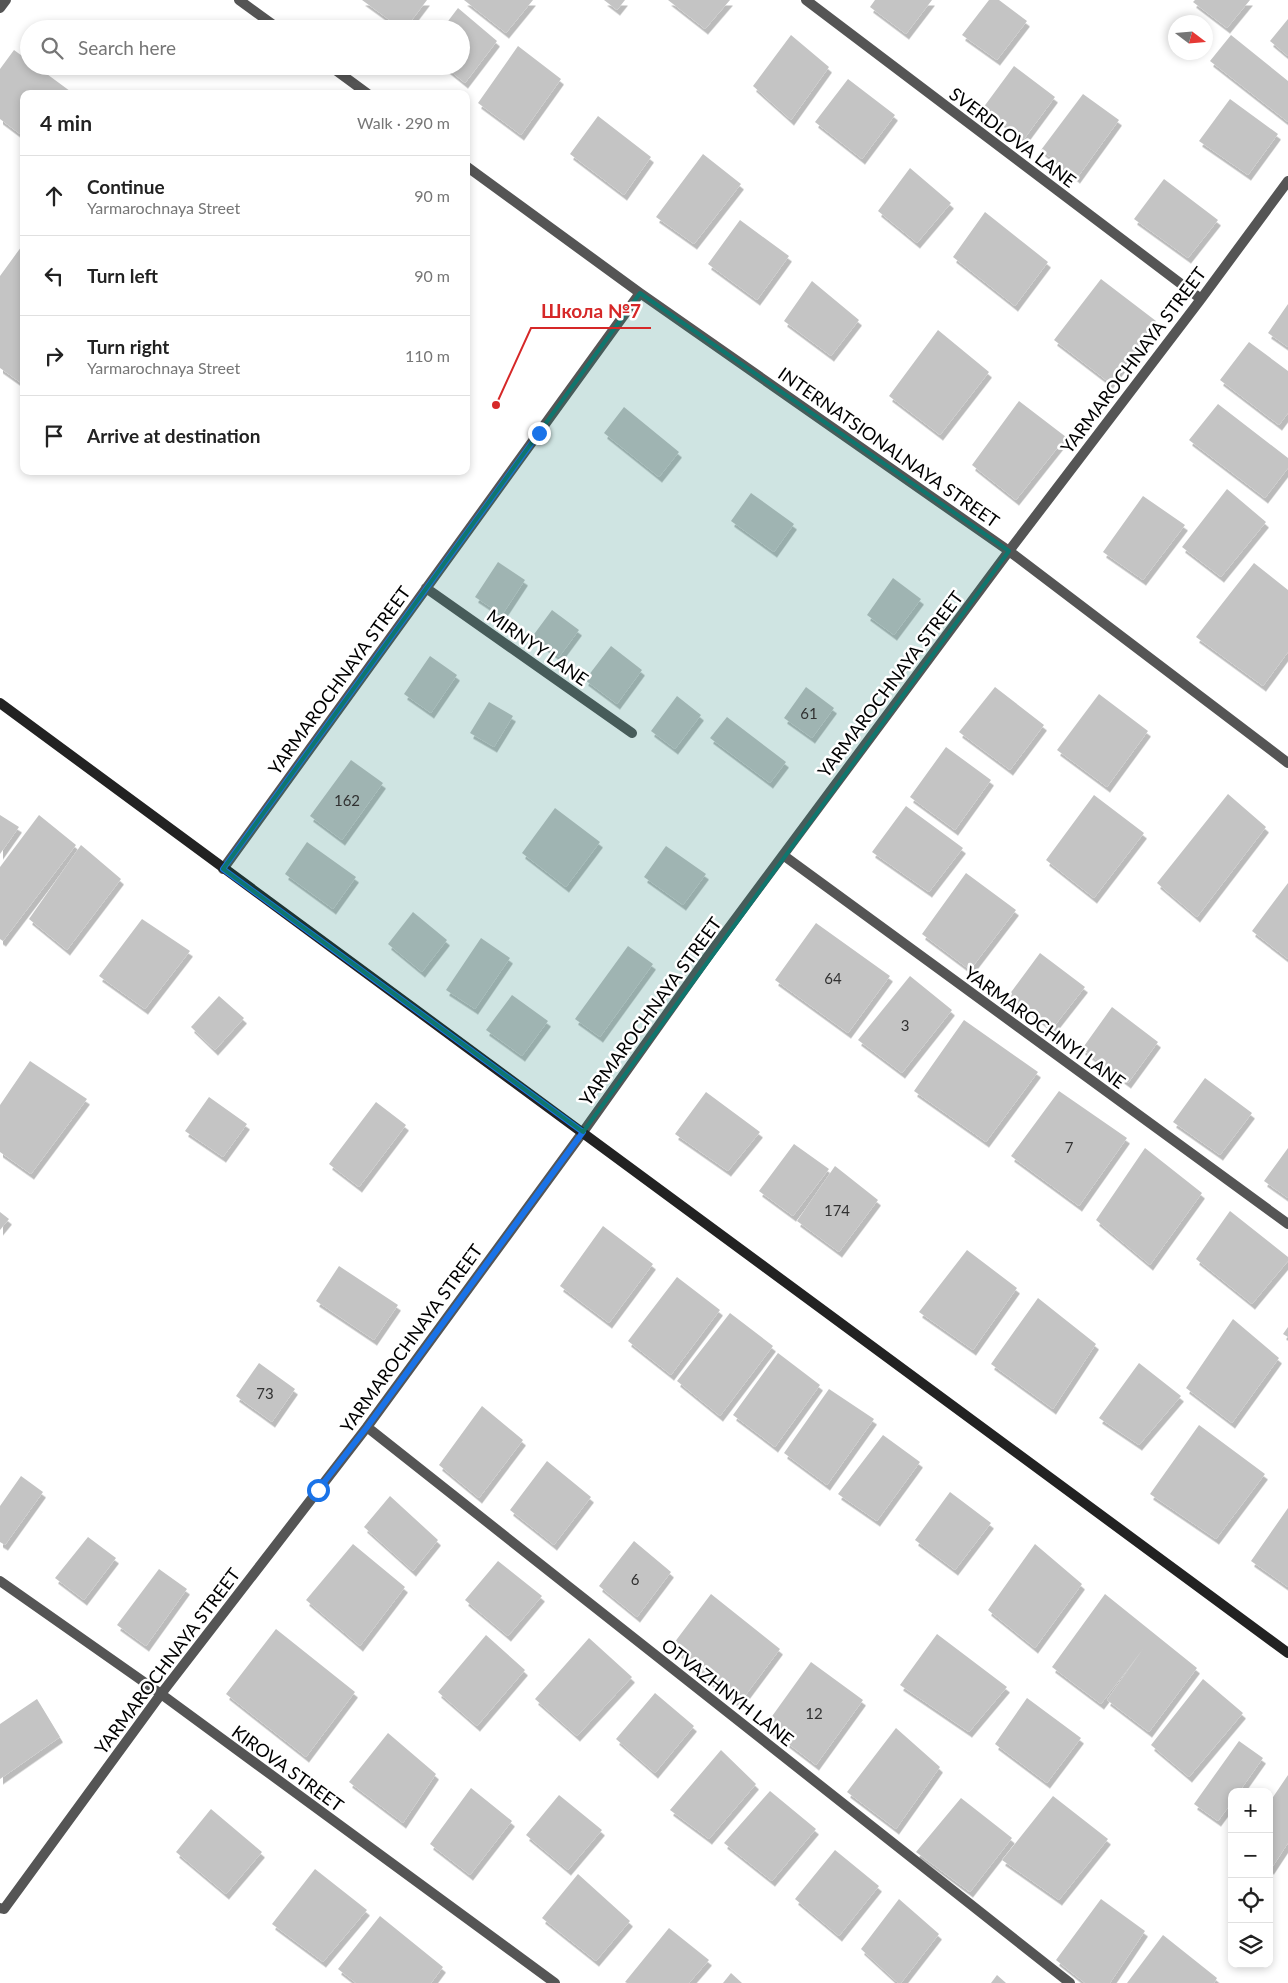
<!DOCTYPE html>
<html lang="en">
<head>
<meta charset="utf-8">
<style>
  :root { --surface:#fff; --page:#f2f2f2; --text:#222; --muted:#767676; --line:#e0e0e0 }
  body { margin:0; font-family:Lato,sans-serif; background:var(--page); color:var(--text) }
  .controls { position:absolute; right:15px; bottom:15px; display:grid; overflow:hidden; border-radius:10px; box-shadow:0 2px 8px #0003 }
  .controls button { width:45px; height:45px; display:grid; place-items:center; padding:0; border:0; border-bottom:1px solid var(--line); background:var(--surface); color:var(--text); font:25px sans-serif }
  .compass { position:absolute; left:1168px; top:15px; width:45px; height:45px; border-radius:50%; background:var(--surface); box-shadow:0 2px 8px #0003; rotate:106deg }
  .stop { position:absolute; width:15px; height:15px; margin:-11px; border:4px solid #1a73e8; border-radius:50%; background:#fff }
  .stop.end { background:#1a73e8; border-color:#fff; box-shadow:0 1px 5px #0008 }
  .list { margin:0; padding:0; list-style:none }
  h2 { display:flex; justify-content:space-between; align-items:center; height:65px; margin:0; padding:0 20px; font-size:21px }
  h2 small { font-size:16px; font-weight:400; color:var(--muted) }
  .list li { display:grid; grid-template-columns:32px 1fr auto; gap:15px; align-items:center; box-sizing:border-box; height:80px; padding:0 20px; border-top:1px solid var(--line) }
  .list b { display:block; font-size:19px; white-space:nowrap }
  .list p { margin:0; font-size:16px; white-space:nowrap; color:var(--muted) }
  .list em { font-size:16px; font-style:normal; color:var(--muted) }
  .icon { flex:none; width:28px; height:28px; fill:none; stroke:currentColor; stroke-width:2; stroke-linecap:round; stroke-linejoin:round }
  .map { position:relative; flex:none; width:1288px; height:1983px; overflow:hidden }
  .search { position:absolute; background:var(--surface); box-shadow:0 2px 8px #0003; left:20px; top:20px; width:450px; height:55px; display:flex; align-items:center; gap:12px; box-sizing:border-box; padding:0 18px; border-radius:28px; color:var(--muted); font-size:19px }
  .panel { position:absolute; background:var(--surface); box-shadow:0 2px 8px #0003; left:20px; top:90px; width:450px; height:385px; border-radius:10px }
  .map>svg:first-child { display:block }
  .building { fill:#c4c4c4; filter:url(#shadow) }
  .lines { fill:none; stroke-linecap:round; stroke-linejoin:round }
  .lane { stroke:#555; stroke-width:10 }
  .street { stroke:#555; stroke-width:10 }
  .secondary { stroke:#222; stroke-width:10 }
  .route { stroke:#1a73e8; stroke-width:6 }
  .marked { fill:#0f766e; fill-opacity:0.2; stroke:#0f766e; stroke-width:4; stroke-linejoin:round }
  .labels { text-anchor:middle; dominant-baseline:central; stroke-width:5; stroke-linejoin:round; paint-order:stroke }
  .number-label { font-size:15px; fill:#313131 }
  .street-label { font-size:18px; fill:#000; stroke:#fff }
  .leader { fill:none; stroke:#d62828; stroke-width:2 }
  .callout-dot { fill:#d62828; stroke:#fff; stroke-width:2 }
  .callout-label { font-size:19px; text-anchor:middle; font-weight:bold; fill:#d62828; stroke:#fff; stroke-width:5; stroke-linejoin:round; paint-order:stroke }
</style>
</head>
<body>
<div class="map">
<svg width="1288" height="1983" viewBox="0 0 1288 1983">
  <defs>
    <filter id="shadow"><feDropShadow dx="3" dy="5.5" stdDeviation="0" flood-color="#0004"/></filter>
  </defs>
  <rect width="100%" height="100%" fill="#fff"/>
  <path class="building" d="M362 0H427L405 29H402Z
    M464 0H533L506 33Z
    M604 0H625L617 10Z
    M668 0H730L705 29Z
    M875 0H932L906 34 870 7Z
    M989 0H999L1027 21 997 60 962 35Z
    M1195 0H1250L1227 28 1193 2Z
    M458 8 497 41 465 83 444 66H461V29H442Z
    M1288 19V56L1270 41Z
    M791 35 829 67 791 120 753 86Z
    M1231 35 1288 81V122L1210 61Z
    M518 46 561 79 521 135 478 103Z
    M14 50 29 61V66H36L74 94H24V137L0 119V69Z
    M1014 66 1055 97 1024 139 983 108Z
    M848 79 895 115 862 159 815 122Z
    M1083 94 1119 120 1077 178 1041 150Z
    M1230 99 1278 134 1248 175 1199 141Z
    M598 116 651 157 624 195 570 154Z
    M703 154 741 184 694 244 656 217Z
    M910 168 951 203 917 243 878 211Z
    M1164 179 1218 220 1188 258 1134 219Z
    M985 212 1048 262 1015 306 953 257Z
    M740 220 789 256 757 300 708 264Z
    M24 243V385L0 368V276Z
    M1101 279 1156 321 1110 383 1054 340Z
    M812 281 859 320 831 356 784 321Z
    M1288 304V347L1268 333Z
    M938 330 989 372 940 435 889 396Z
    M1249 342 1288 371V413L1279 425 1220 380Z
    M1019 401 1066 437 1016 500 972 465Z
    M1218 404 1288 458V468L1265 498 1189 440Z
    M624 407 679 452 659 477 604 433Z
    M1227 489 1266 522 1221 577 1182 547Z
    M751 493 794 524 774 552 731 521Z
    M1143 496 1185 525 1143 580 1103 552Z
    M498 562 525 580 502 615 475 597Z
    M1254 563 1288 590V652L1263 686 1196 637Z
    M893 578 921 599 894 635 867 615Z
    M552 610 579 630 559 657 532 637Z
    M611 646 642 670 617 704 585 680Z
    M430 656 457 675 431 713 404 694Z
    M806 687 834 708 812 738 784 718Z
    M995 687 1044 725 1010 770 959 732Z
    M1099 694 1148 731 1107 787 1057 750Z
    M677 696 701 715 675 749 651 731Z
    M489 702 513 716 494 747 470 733Z
    M727 717 786 762 770 783 710 738Z
    M946 747 991 780 955 830 910 797Z
    M351 760 383 783 342 840 310 816Z
    M1228 794 1266 827 1197 917 1157 883Z
    M1094 795 1144 833 1094 898 1046 860Z
    M906 806 963 848 929 892 872 852Z
    M555 808 600 842 566 887 522 853Z
    M0 815 19 827 0 854Z
    M39 815 76 845 3 941 0 939V867Z
    M307 842 356 877 333 909 285 874Z
    M81 845 121 879 67 950 29 919Z
    M666 846 706 874 683 905 644 877Z
    M966 873 1016 910 970 970 922 934Z
    M1288 883V959L1252 931Z
    M413 912 447 940 422 972 388 944Z
    M142 919 190 951 145 1009 99 976Z
    M816 923 890 976 848 1033 775 980Z
    M481 938 510 958 475 1009 446 990Z
    M628 946 653 964 600 1037 575 1019Z
    M1040 953 1085 987 1052 1029 1009 995Z
    M910 976 952 1010 902 1073 858 1040Z
    M512 995 548 1021 522 1056 486 1030Z
    M219 996 244 1018 215 1050 191 1027Z
    M1112 1007 1158 1042 1128 1083 1082 1049Z
    M964 1020 1038 1072 986 1142 914 1091Z
    M30 1061 87 1099 31 1174 0 1152V1105Z
    M1205 1078 1252 1113 1220 1155 1173 1122Z
    M1059 1091 1127 1138 1079 1206 1011 1156Z
    M706 1092 760 1132 728 1171 675 1134Z
    M209 1097 247 1124 223 1157 185 1131Z
    M376 1102 406 1125 359 1187 329 1164Z
    M794 1144 829 1169 793 1216 759 1191Z
    M1145 1148 1202 1193 1150 1265 1096 1220Z
    M1288 1148V1198L1264 1181Z
    M835 1166 878 1200 839 1252 797 1221Z
    M1230 1211 1288 1257V1261L1252 1304 1196 1259Z
    M0 1212 9 1219 0 1230Z
    M603 1226 653 1264 609 1323 560 1286Z
    M967 1250 1017 1288 973 1350 919 1312Z
    M339 1266 398 1305 374 1340 316 1301Z
    M677 1277 720 1310 671 1375 628 1341Z
    M1038 1298 1096 1344 1053 1409 991 1364Z
    M730 1313 773 1346 720 1416 677 1381Z
    M1233 1319 1279 1358 1232 1423 1186 1388Z
    M1288 1327V1337L1283 1334Z
    M778 1353 820 1385 775 1447 733 1415Z
    M259 1363 295 1389 272 1422 236 1396Z
    M1139 1363 1181 1396 1139 1445 1099 1418Z
    M829 1389 874 1419 827 1485 784 1453Z
    M482 1406 523 1440 479 1498 439 1465Z
    M1199 1425 1265 1474 1216 1539 1150 1494Z
    M883 1435 920 1462 877 1521 838 1494Z
    M547 1461 591 1497 554 1545 510 1510Z
    M21 1476 43 1492 5 1545 0 1542V1506Z
    M950 1492 991 1523 955 1570 915 1540Z
    M390 1496 438 1540 413 1571 364 1527Z
    M1288 1508V1587L1251 1561Z
    M88 1537 116 1558 84 1600 55 1578Z
    M634 1541 671 1572 637 1617 599 1586Z
    M353 1544 405 1587 360 1646 306 1600Z
    M1035 1544 1082 1584 1035 1648 988 1610Z
    M498 1561 542 1596 508 1636 465 1600Z
    M159 1569 187 1589 146 1646 117 1625Z
    M711 1594 780 1649 739 1704 699 1673 703 1670 671 1647Z
    M1105 1594 1197 1668 1149 1732 1107 1700 1143 1649 1101 1704 1052 1667Z
    M276 1629 355 1692 306 1757 226 1694Z
    M937 1634 1007 1687 969 1732 900 1685Z
    M486 1635 525 1670 477 1726 438 1692Z
    M589 1638 632 1677 577 1736 535 1699Z
    M811 1662 863 1700 816 1765 765 1726Z
    M1203 1679 1243 1713 1189 1777 1151 1745Z
    M655 1693 694 1726 655 1773 616 1739Z
    M1027 1698 1081 1738 1047 1783 995 1744Z
    M37 1699 60 1737 0 1779V1724Z
    M896 1728 940 1767 896 1829 847 1792Z
    M388 1733 436 1774 403 1823 349 1782Z
    M1239 1741 1263 1758 1239 1792H1232V1802L1218 1821 1194 1804Z
    M721 1750 756 1784 709 1839 670 1810Z
    M1288 1775V1843L1271 1869 1269 1868V1803Z
    M471 1788 512 1821 470 1875 430 1844Z
    M770 1791 816 1829 772 1881 724 1843Z
    M559 1795 602 1830 568 1870 526 1835Z
    M1053 1796 1108 1839 1059 1900 1002 1860Z
    M961 1798 1012 1838 970 1892 916 1852Z
    M211 1809 262 1852 226 1894 176 1852Z
    M835 1850 879 1886 839 1936 795 1899Z
    M315 1869 367 1910 323 1962 272 1924Z
    M578 1874 630 1921 596 1961 542 1918Z
    M899 1899 939 1934 901 1983H898L861 1949Z
    M1101 1899 1145 1931 1110 1983H1085L1056 1960Z
    M380 1916 443 1967 431 1983H356L338 1969Z
    M669 1928 709 1960 689 1983H627L625 1982Z
    M1163 1935 1217 1978 1214 1983H1127Z
    M731 1973 742 1983H723Z
    M997 1975 1006 1983H991Z"/>
  <g class="lines">
    <path class="lane" d="M0 8 6 0"/>
    <path class="street" d="M239 0 279 29
      M806 0 1201 299
      M330 66 368 94
      M466 166 640 293 1009 551 1288 763
      M426 588 632 733
      M783 855 1288 1224
      M223 869 640 293
      M367 1427 1070 1983
      M0 1581 161 1694 555 1983
      M0 1908 4 1909 161 1694 367 1427 583 1132 711 952 1009 551 1201 299 1288 181"/>
    <path class="secondary" d="M0 703 1288 1653"/>
  </g>
  <g class="lines">
    <path class="route" d="M318 1490 367 1427 583 1132 223 869 539 433"/>
  </g>
  <path class="marked" d="M640 293 1009 551 583 1132 223 869Z"/>
  <g class="labels">
    <g class="number-label">
      <text x="809" y="713">61</text>
      <text x="347" y="800">162</text>
      <text x="833" y="978">64</text>
      <text x="905" y="1025">3</text>
      <text x="1069" y="1147">7</text>
      <text x="837" y="1210">174</text>
      <text x="265" y="1393">73</text>
      <text x="635" y="1579">6</text>
      <text x="814" y="1713">12</text>
    </g>
    <g class="street-label">
      <text transform="translate(1013 137) rotate(37)">SVERDLOVA LANE</text>
      <text transform="translate(1133 360) rotate(-53)">YARMAROCHNAYA STREET</text>
      <text transform="translate(889 447) rotate(35)">INTERNATSIONALNAYA STREET</text>
      <text transform="translate(538 647) rotate(35)">MIRNYY LANE</text>
      <text transform="translate(339 680) rotate(-54)">YARMAROCHNAYA STREET</text>
      <text transform="translate(890 684) rotate(-53)">YARMAROCHNAYA STREET</text>
      <text transform="translate(650 1011) rotate(-54)">YARMAROCHNAYA STREET</text>
      <text transform="translate(1045 1027) rotate(36)">YARMAROCHNYI LANE</text>
      <text transform="translate(411 1338) rotate(-54)">YARMAROCHNAYA STREET</text>
      <text transform="translate(167 1661) rotate(-53)">YARMAROCHNAYA STREET</text>
      <text transform="translate(728 1692) rotate(38)">OTVAZHNYH LANE</text>
      <text transform="translate(288 1768) rotate(36)">KIROVA STREET</text>
    </g>
  </g>
  <path class="leader" d="M496 405L531 328H651"/>
  <circle class="callout-dot" cx="496" cy="405" r="5"/>
  <g class="callout-label">
    <text x="591" y="318">Школа №7</text>
  </g>
</svg>
<div class="controls">
<button>+</button>
<button>−</button>
<button><svg class="icon" aria-label="locate" viewBox="0 0 24 24"><circle cx="12" cy="12" r="6"/><path d="M12 2v4M12 18v4M2 12h4M18 12h4"/></svg></button>
<button><svg class="icon" aria-label="layers" viewBox="0 0 24 24"><path d="M12 4l9 5-9 5-9-5zM3 14l9 5 9-5"/></svg></button>
</div>
<svg class="compass" viewBox="-18 -18 36 36"><path d="M0-13l5 13h-10z" fill="#e53935"/><path d="M0 13l5-13h-10z" fill="#767676"/></svg>
<div class="stop" style="left:318px;top:1490px"></div>
<div class="stop end" style="left:539px;top:433px"></div>
<div class="search"><svg class="icon" aria-label="search" viewBox="0 0 24 24"><circle cx="10" cy="10" r="6"/><path d="M15 15l6 6"/></svg>Search here</div>
<section class="panel">
<h2>4 min<small>Walk · 290 m</small></h2>
<ul class="list">
<li><svg class="icon" aria-label="ahead" viewBox="0 0 24 24"><path d="M12 20V5M6 11l6-6 6 6"/></svg><div><b>Continue</b><p>Yarmarochnaya Street</p></div><em>90 m</em></li>
<li><svg class="icon" aria-label="left" viewBox="0 0 24 24"><path d="M17 20v-9H6M10 6l-5 5 5 5"/></svg><div><b>Turn left</b></div><em>90 m</em></li>
<li><svg class="icon" aria-label="right" viewBox="0 0 24 24"><path d="M7 20v-9h11M14 6l5 5-5 5"/></svg><div><b>Turn right</b><p>Yarmarochnaya Street</p></div><em>110 m</em></li>
<li><svg class="icon" aria-label="arrive" viewBox="0 0 24 24"><path d="M6 21V4h12l-3 4 3 4H6"/></svg><div><b>Arrive at destination</b></div></li>
</ul>
</section>
</div>
</body>
</html>
